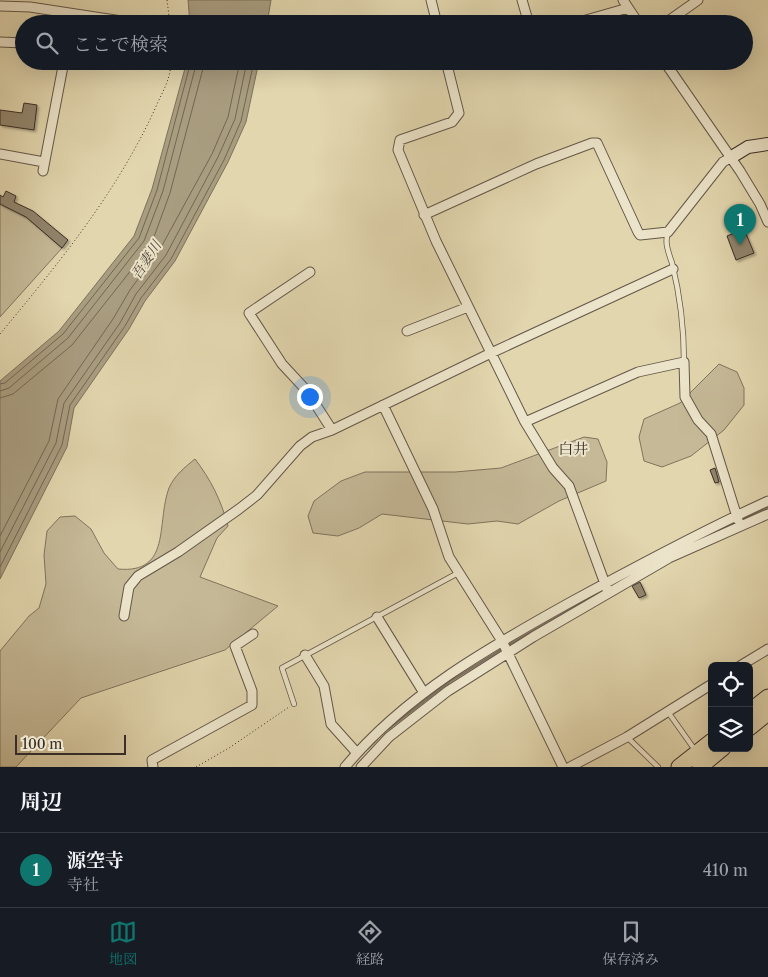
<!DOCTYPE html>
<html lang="ja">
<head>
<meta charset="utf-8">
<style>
  :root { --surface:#171b24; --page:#20242c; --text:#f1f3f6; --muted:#9ea1a6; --line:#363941; --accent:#0f766e }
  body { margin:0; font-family:"Libre Caslon Text","Noto Serif JP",serif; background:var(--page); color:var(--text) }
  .controls { position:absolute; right:15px; bottom:15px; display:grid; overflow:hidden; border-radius:8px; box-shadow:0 5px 20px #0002 }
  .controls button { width:45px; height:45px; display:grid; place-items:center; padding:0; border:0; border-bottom:1px solid var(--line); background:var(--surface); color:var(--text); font:25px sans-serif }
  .scale { position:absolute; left:15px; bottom:12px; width:111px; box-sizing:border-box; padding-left:5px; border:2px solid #3a2e27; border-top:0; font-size:14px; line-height:18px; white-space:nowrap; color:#3a2e27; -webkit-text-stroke:4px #ece4ca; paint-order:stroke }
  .you { position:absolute; left:309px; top:396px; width:18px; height:18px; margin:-12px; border:4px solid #fff; border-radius:50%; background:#1a73e8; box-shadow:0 0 0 8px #1a73e833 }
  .badge { display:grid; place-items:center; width:32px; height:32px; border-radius:50%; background:var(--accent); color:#fff; font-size:16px; font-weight:700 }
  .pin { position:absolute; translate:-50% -41px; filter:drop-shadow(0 1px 2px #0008) }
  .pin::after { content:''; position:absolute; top:26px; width:18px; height:15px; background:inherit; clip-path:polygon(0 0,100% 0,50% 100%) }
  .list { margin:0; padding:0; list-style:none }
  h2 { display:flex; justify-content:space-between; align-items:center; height:65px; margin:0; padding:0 20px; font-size:21px }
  h2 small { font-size:16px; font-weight:400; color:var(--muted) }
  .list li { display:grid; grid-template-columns:32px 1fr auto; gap:15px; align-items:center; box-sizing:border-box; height:75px; padding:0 20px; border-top:1px solid var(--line) }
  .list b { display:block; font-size:19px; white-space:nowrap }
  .list p { margin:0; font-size:16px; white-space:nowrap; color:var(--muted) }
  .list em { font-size:16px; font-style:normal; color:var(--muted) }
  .icon { flex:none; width:28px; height:28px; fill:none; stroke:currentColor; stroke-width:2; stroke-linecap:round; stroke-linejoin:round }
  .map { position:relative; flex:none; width:768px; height:767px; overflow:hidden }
  .search { position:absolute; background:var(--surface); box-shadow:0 5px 20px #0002; left:15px; right:15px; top:15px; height:55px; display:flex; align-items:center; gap:12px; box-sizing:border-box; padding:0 18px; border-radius:28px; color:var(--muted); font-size:19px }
  .sheet { height:140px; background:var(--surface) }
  nav { display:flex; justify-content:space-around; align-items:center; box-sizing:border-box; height:70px; border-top:1px solid var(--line); background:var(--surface); font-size:14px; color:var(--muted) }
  nav a { display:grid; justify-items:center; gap:2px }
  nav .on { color:var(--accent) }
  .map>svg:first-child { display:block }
  .green { fill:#c5b997; stroke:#80745f }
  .water { fill:#a99d80; stroke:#7d715c }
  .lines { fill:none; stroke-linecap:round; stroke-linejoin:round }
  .shore { stroke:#726654; stroke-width:1 }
  .stream { stroke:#7d715c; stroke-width:2.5 }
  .building { fill:#91856d; stroke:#3a2e27; filter:url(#shadow) }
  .lane-casing { stroke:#645849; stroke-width:6 }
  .street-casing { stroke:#645849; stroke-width:11 }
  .secondary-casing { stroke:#3a2e27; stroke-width:14 }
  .highway-casing { stroke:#3a2e27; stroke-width:17 }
  .path { stroke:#3a2e27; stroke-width:1; stroke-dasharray:1 2.5; stroke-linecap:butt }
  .lane { stroke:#ece4ca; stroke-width:4.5 }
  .street { stroke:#ece4ca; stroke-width:9 }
  .secondary { stroke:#ece4ca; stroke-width:12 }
  .highway { stroke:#e2d6ae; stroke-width:15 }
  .labels { text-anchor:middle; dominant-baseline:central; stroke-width:4; stroke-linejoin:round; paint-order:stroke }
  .water-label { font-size:14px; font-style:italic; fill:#564a3d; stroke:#ece4ca }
  .quarter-label { font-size:15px; fill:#3a2e27; stroke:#ece4ca }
</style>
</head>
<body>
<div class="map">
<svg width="768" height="767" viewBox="0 0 768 767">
  <defs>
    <filter id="shadow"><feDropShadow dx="2" dy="2" stdDeviation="1" flood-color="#0004"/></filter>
  </defs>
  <rect width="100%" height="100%" fill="#e2d6ae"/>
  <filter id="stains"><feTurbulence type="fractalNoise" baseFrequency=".004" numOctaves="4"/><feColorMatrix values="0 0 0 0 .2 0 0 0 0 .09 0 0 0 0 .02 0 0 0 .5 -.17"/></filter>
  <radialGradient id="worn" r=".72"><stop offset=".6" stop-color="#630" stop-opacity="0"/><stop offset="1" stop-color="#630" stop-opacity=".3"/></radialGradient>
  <path class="green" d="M0 204 26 217 62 248 0 317Z
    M719 364 737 372 744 388V405L724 430 691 456 662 467 644 461 639 437 644 419 680 403Z
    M584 437 598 439 607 462 606 481 559 501 518 524 497 521 468 524 382 514 359 528 338 536 313 533 308 516 314 501 341 481 365 472H455L501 468Z
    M195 459C211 480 221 500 228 526L217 538 200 577 278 606 225 650 81 698 16 767H0V651L29 616 39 608 46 584 44 555 47 531 60 517 75 516 91 529 104 553 118 569C172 574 156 523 169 488 174 476 185 467 195 459Z"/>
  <path class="water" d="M188 0H271L267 24H190Z
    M187 61H259L246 122 228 162 175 261 145 301 129 329 74 408 67 447 0 579V381L59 331 134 236 152 189Z"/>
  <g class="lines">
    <path class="shore" d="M0 384 5 383 63 334 139 238 157 190 191 61
      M0 391 9 388 68 338 144 241 163 191 197 61
      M0 398 13 394 72 345 151 245 170 193 205 61
      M0 536 49 441 58 399 113 319 130 290 159 251 212 154 228 117 240 61
      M0 552 56 443 64 403 120 323 136 294 166 255 218 157 235 119 247 61
      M0 567 62 445 70 405 125 326 141 298 171 259 224 160 241 121 254 61"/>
    <path class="stream" d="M688 545 768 507
      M608 587 621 580
      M507 646 604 590
      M388 729 449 682 502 649
      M368 748 377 739"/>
  </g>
  <path class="building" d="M24 103 37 105 34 130 0 125V110L22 113Z
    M6 191 16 196 14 202 33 211 68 240 62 248 26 217 0 204V195L3 197Z
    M744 229 754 253 736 260 727 236Z
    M715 468 719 482 715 483 710 470Z
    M640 582 646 595 639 598 632 586Z"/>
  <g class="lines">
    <g class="lane-casing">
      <path id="lane" d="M668 233C664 242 669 254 672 263 680 295 684 329 684 362
        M294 704 282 668 458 573
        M668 712 695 750
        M627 737 658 767"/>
    </g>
    <g class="street-casing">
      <path id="street" d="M431 0 437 24
        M522 0 529 24
        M623 0 639 24
        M0 6 30 7 141 24
        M572 24 628 8
        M664 24 698 0
        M0 42 24 43
        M446 61 459 113 452 122 400 140 398 150 436 241 525 422 553 468 569 486 608 592
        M664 61 740 171 760 204 768 222
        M447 65 457 61
        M0 154 44 162
        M43 171 64 61
        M424 215 536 164 592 143H597L638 232 640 235 668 232 723 162 730 158
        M310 272 249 313 282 364 307 391 332 430
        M407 331 468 307
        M383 405 433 509 449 557 502 641 563 767
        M525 422 638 372 684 362 685 397 698 420 711 434 738 520
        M124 616 129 587 138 576 178 552 239 509 257 495 300 446 312 437 332 430 491 353 673 269
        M377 617 424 693
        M305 655 324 686 331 724 357 753
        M740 666 768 649
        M153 767 152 760 252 705V691L235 646 253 634
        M345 767C405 695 488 648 569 603 635 567 700 532 768 501
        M361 767 389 737 448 691 533 637 669 558 768 514
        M570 767 627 737 712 684"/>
    </g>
    <g class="secondary-casing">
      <path id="secondary" d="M730 158 748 147 768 144"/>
    </g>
    <g class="highway-casing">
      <path id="highway" d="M749 712 768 697
        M749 728 768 713
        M679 767 712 741
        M700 767 723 748"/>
    </g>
    <path class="path" d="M167 0 170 24
      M0 334C58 264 115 195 154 111 161 94 171 80 171 61
      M196 767 229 748 289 707"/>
    <use href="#lane" class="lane"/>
    <use href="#street" class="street"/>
    <use href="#secondary" class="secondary"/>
    <use href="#highway" class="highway"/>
  </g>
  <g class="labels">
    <g class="water-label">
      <text transform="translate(146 260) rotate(-57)">吾妻川</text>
    </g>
    <g class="quarter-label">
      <text x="573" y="448">白井</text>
    </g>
  </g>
  <rect width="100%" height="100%" filter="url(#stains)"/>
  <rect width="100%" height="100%" fill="url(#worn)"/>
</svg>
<div class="controls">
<button><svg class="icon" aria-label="locate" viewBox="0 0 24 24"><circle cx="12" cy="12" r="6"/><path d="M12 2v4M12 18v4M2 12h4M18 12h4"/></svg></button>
<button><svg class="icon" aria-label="layers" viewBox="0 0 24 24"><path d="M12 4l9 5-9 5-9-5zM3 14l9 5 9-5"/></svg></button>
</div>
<div class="scale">100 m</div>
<div class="you"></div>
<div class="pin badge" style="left:740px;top:245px">1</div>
<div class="search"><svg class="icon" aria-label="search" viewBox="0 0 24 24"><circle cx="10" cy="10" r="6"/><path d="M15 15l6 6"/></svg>ここで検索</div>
</div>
<section class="sheet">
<h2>周辺<small></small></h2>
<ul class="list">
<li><span class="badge">1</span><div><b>源空寺</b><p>寺社</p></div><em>410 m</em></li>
</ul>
</section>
<nav>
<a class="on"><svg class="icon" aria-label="map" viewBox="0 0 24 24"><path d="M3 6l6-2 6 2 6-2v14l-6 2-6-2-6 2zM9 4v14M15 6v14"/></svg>地図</a>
<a><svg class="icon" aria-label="directions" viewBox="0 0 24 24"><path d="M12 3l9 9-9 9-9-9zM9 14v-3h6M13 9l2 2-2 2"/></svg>経路</a>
<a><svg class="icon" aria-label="saved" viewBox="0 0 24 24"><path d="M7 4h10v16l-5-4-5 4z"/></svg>保存済み</a>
</nav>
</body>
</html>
